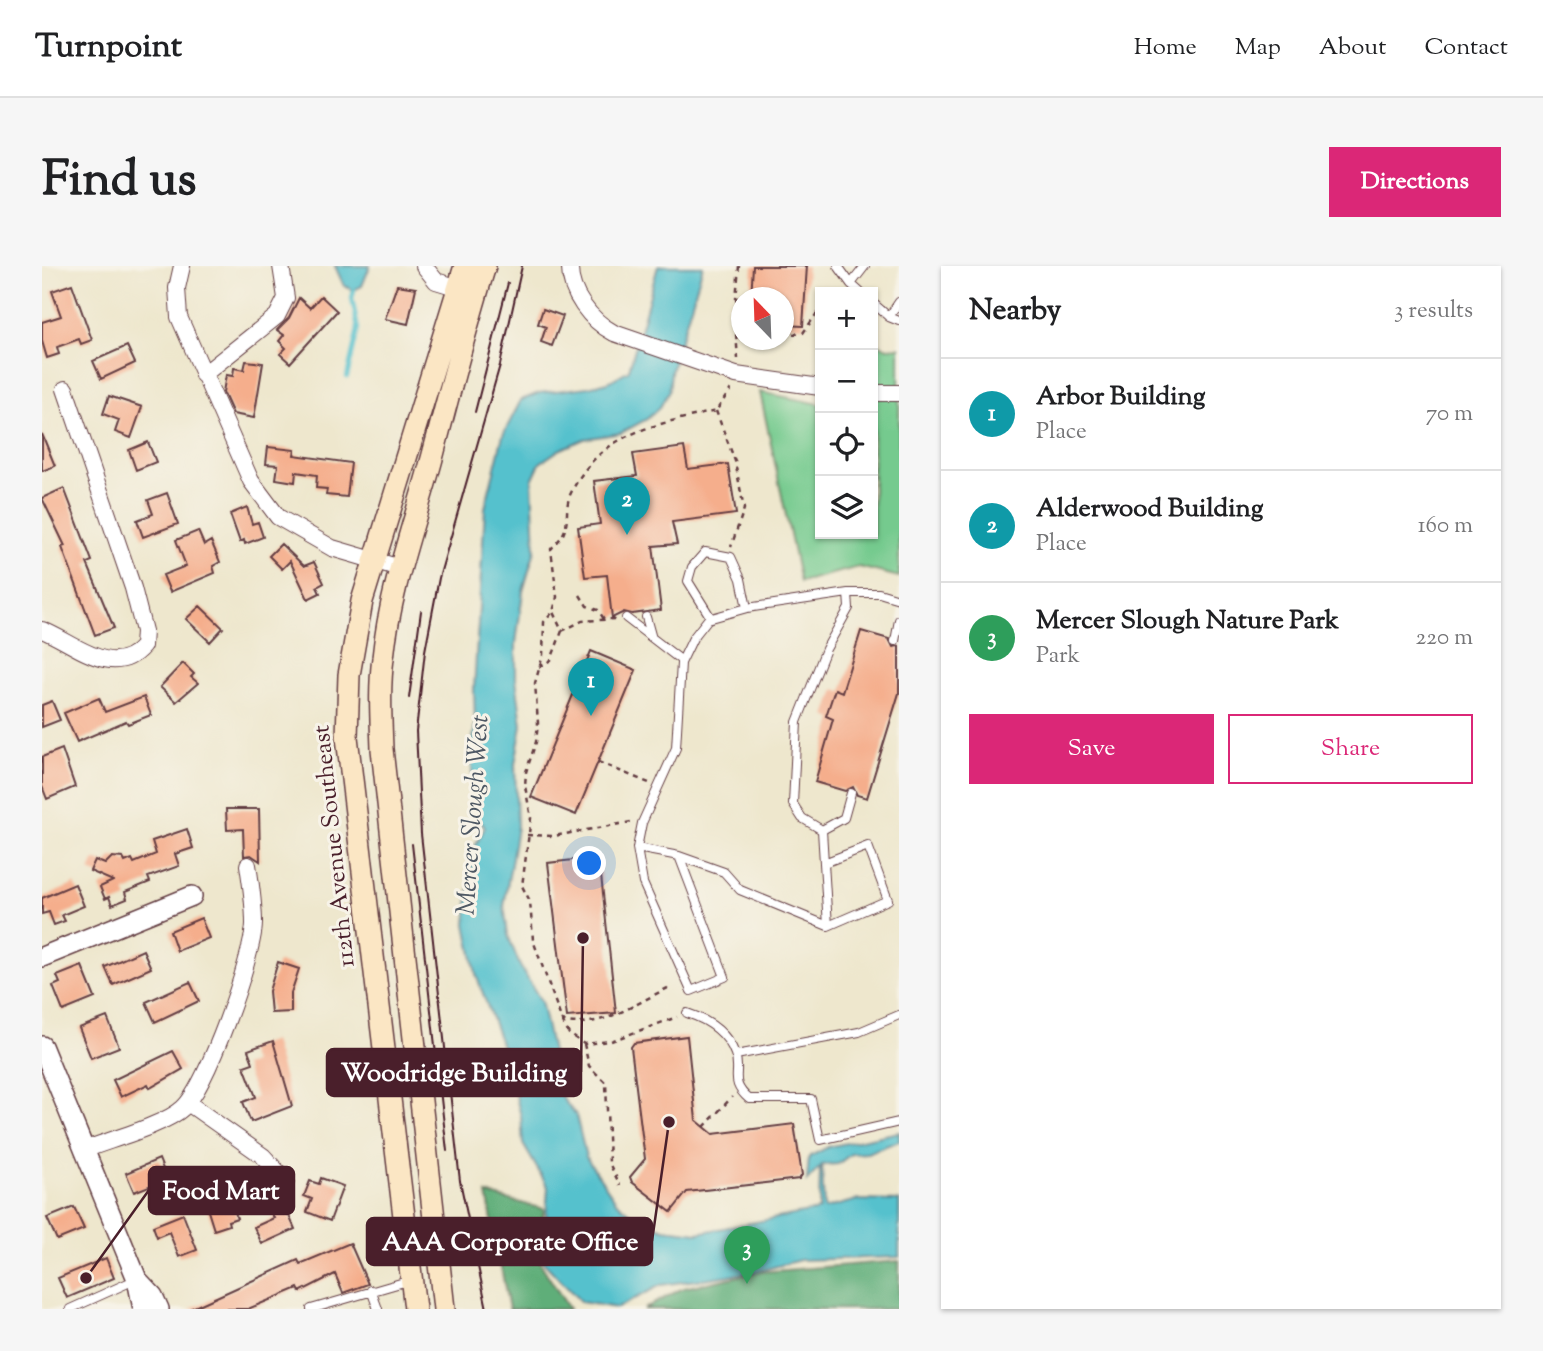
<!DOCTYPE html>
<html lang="en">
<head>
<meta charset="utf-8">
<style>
  :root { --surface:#fff; --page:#f6f6f6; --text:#202124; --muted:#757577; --line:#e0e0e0; --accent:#db2777 }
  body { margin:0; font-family:"Sorts Mill Goudy",serif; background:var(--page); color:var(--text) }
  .controls { position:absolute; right:21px; top:21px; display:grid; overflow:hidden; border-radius:0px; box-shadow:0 2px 5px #0004 }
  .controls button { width:63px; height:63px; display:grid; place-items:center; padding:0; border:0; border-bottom:2px solid var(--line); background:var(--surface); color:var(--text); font:35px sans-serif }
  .compass { position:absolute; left:689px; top:21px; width:63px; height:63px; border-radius:50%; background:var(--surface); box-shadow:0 2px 5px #0004; rotate:337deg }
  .you { position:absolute; left:548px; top:598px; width:24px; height:24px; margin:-18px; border:5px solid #fff; border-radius:50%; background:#1a73e8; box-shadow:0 0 0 10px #1a73e833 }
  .badge { display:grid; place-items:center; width:46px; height:46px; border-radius:50%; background:var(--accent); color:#fff; font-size:23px; font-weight:700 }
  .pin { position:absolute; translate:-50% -58px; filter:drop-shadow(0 2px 4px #0008) }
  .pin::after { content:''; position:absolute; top:37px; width:24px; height:21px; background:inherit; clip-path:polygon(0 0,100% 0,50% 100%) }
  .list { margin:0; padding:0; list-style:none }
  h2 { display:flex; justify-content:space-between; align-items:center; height:91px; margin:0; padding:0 28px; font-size:30px }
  h2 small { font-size:23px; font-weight:400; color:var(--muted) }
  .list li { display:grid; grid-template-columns:46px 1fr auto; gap:21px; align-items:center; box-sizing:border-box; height:112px; padding:0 28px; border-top:2px solid var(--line) }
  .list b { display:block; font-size:26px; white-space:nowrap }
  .list p { margin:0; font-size:23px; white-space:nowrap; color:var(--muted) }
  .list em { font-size:23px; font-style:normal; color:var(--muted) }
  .actions { display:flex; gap:14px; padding:21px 28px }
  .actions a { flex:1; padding:16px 0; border:2px solid var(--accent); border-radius:0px; text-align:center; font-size:24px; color:var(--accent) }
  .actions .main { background:var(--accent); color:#fff }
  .icon { flex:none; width:38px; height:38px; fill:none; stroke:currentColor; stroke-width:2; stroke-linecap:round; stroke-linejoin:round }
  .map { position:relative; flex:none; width:857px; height:1043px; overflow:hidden; border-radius:0px }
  header { display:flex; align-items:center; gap:42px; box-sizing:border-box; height:98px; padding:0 35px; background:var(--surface); border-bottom:2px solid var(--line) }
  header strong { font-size:33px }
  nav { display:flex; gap:38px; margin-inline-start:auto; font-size:24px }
  .intro { display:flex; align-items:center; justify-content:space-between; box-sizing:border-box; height:168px; padding:0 42px }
  h1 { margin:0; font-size:49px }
  .button { padding:18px 32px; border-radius:0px; background:var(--accent); color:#fff; font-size:24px; font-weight:700 }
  main { display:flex; gap:42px; padding:0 42px }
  aside { flex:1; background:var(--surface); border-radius:0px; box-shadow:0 2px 5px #0004 }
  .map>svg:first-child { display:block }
  .green { fill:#74ca8e; stroke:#5f745c; stroke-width:2 }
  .forest { fill:#5fae79; stroke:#546652; stroke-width:2 }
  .water { fill:#54c1cd; stroke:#4f707c; stroke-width:2 }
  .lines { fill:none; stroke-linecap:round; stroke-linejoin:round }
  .stream { stroke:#54c1cd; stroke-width:4.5 }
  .building { fill:#f5ae8c }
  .service-casing { stroke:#633d43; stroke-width:10 }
  .minor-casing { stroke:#633d43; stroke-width:18 }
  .tertiary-casing { stroke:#633d43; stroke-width:22 }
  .secondary-casing { stroke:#633d43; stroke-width:24 }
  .path { stroke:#633d43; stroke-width:2.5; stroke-dasharray:5 5; stroke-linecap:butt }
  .service { stroke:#fff; stroke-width:8 }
  .minor { stroke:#fff; stroke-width:16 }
  .tertiary { stroke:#fff; stroke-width:19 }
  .secondary { stroke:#fbe6c4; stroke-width:21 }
  .tram { stroke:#4a1f2b; stroke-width:2 }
  .labels { text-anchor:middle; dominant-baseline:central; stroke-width:6; stroke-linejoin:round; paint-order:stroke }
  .street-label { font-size:24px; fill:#4a1f2b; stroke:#f7f3e8 }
  .water-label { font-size:26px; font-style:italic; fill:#4e5864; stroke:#f7f3e8 }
  .leader { fill:none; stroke:#4a1f2b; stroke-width:2.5 }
  .callout-dot { fill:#4a1f2b; stroke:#f7f3e8; stroke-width:2.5 }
  .callout { fill:#4a1f2b; stroke:#4a1f2b; stroke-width:2.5 }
  .callout-label { font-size:26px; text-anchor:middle; font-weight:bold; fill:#fff }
</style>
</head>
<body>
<header>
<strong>Turnpoint</strong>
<nav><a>Home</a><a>Map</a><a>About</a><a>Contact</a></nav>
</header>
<div class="intro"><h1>Find us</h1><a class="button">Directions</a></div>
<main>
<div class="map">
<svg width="857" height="1043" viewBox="0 0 857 1043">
  <rect width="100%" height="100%" fill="#f7f3e8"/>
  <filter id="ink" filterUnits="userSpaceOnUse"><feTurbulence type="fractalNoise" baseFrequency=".0143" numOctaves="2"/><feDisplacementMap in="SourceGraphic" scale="14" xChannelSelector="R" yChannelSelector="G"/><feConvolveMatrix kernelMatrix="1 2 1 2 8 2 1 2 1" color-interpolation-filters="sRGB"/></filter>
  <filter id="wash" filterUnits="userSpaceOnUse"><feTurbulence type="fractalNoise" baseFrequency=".00686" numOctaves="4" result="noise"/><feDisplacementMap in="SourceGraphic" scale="28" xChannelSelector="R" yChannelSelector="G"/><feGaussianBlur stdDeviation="1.57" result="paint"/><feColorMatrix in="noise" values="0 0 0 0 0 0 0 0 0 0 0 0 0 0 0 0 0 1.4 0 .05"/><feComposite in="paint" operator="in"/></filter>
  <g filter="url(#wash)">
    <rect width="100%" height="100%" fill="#eee7cd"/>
    <path class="green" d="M831 77 846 82 857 81V311L817 301 758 316 718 126 778 138V268H831Z"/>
    <path class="forest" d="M445 928 502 943 495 992 527 1043H467Z
      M857 995V1043H602L641 1022 717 1006Z"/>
    <path class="water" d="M293 0H328L320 20 312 24 302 20Z
      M616 0H661L629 106 627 125 618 141 605 153 579 167 542 173 517 184 498 197 490 214 493 284 481 325 474 377V413L480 459 473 498 475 561 462 640 466 669 478 700 499 735 520 832 534 849 544 891 574 935 594 952 622 963 656 967 777 944 778 901 765 915 767 891 786 881 857 866V875L825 887 809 888 796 898 780 899 782 943 815 934 857 935V991L758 994 717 1005 619 1019 575 1042 539 1036 501 996 506 921 481 878 479 850 462 786 434 708 424 658 432 582 443 561 433 548 429 490 433 458 432 424 443 242 461 169 479 134 497 127 546 121 566 116 587 104Z"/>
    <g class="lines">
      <path class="stream" d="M305 111 316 63 310 32 312 24"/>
    </g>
    <g id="blocks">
      <path class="building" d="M711 0H765L761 60 741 59V32H709Z
        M30 18 50 74 39 78 37 73 15 81 17 88 5 92 0 75V56L19 50 10 25Z
        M355 19 374 22 366 58 343 53Z
        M279 30 295 45 248 97 238 88 244 82 237 75 242 69 235 64 247 52 257 32 268 42Z
        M501 43 521 50 510 80 499 76 504 61 496 58Z
        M85 80 93 97 59 113 51 95Z
        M204 95 221 97 212 152 191 148 181 126 184 109 191 110 192 102 202 104Z
        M67 130 100 141 89 172 73 166 77 154 61 148Z
        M0 168 13 200 0 205Z
        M106 176 114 196 94 204 87 184Z
        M226 181 253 184 252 189 309 197 305 231 284 229 285 223 274 222 275 209 254 206 253 216 234 213 236 199 224 198Z
        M642 181 646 203 686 198 694 248 630 256 635 278 611 280 619 344 590 348 582 346 570 352 565 309 543 311 536 261 558 258 552 215 595 210 591 188Z
        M22 222 50 295 45 297 72 362 53 369 20 281 23 280 0 232Z
        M125 227 136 258 101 271 95 254 111 248 106 234Z
        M205 241 210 258 216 256 221 271 203 278 202 274 198 276 188 248Z
        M156 265 162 279 169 275 178 296 171 300 173 307 128 326 121 309 144 300 134 274Z
        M239 278 262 300 272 296 282 317 275 321 278 327 266 333 248 295 240 303 227 290Z
        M158 340 181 362 168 376 144 353Z
        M819 365 847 373 851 381 857 380V427L825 532 815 529 811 521 803 525 773 516 791 453 784 450 793 423 800 426Z
        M549 385 594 404 534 549 489 531Z
        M141 397 152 408 149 411 156 417 134 436 118 421Z
        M102 431 109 449 86 458 84 455 35 476 22 447 57 432 63 446Z
        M10 435 18 454 0 461V439Z
        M20 483 33 521 5 533 0 520V491Z
        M184 543H217L218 595 209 589 202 590 201 563 185 564Z
        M145 563 151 582 133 588 137 600 106 611 108 616 83 626 85 633 70 639 67 631 63 633 58 621 71 615 48 605 53 594 63 598 70 591 81 592 83 596 90 593 92 597 114 588 110 575Z
        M557 591 574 747 525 751 506 597Z
        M33 618 42 640 20 649 23 655 12 659 7 646 0 648V632Z
        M159 652 167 672 135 685 128 665Z
        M101 684 109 702 71 719 63 701Z
        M236 696 257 703 249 727V746L229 747 227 725Z
        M40 700 53 732 21 745 11 720 18 717 15 710Z
        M148 716 157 735 113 756 104 736Z
        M65 751 77 781 49 792 37 762Z
        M645 770 654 854 671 868 752 858 760 909 757 913 645 926 629 946 590 916 588 911 603 893 589 781 592 777Z
        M231 775 250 840 209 856 201 836 214 831 202 800 211 797 206 784Z
        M131 785 141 803 108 822 106 818 79 831 71 814Z
        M117 893 129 923 112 931 107 920 92 926 84 907Z
        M180 905 195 952 186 955 187 959 172 964 156 913Z
        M279 912 301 920 288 955 265 946 270 933 262 930 268 915 277 918Z
        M240 934 253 963 220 978 212 961 232 952 226 940Z
        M32 941 42 963 15 974 5 952Z
        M141 948 155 984 137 991 127 966 115 971 111 960Z
        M308 977 326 1018 301 1027 293 1008 258 1026 256 1022 206 1043H148L256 994 258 998Z
        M64 992 72 1012 25 1032 16 1012Z"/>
    </g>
  </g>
  <g filter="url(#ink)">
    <use href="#blocks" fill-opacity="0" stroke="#633d43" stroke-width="2"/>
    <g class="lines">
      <g class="service-casing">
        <path id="service" d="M796 0 809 18
          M818 26 809 18 823 0
          M831 37 847 51 857 36
          M847 51 857 55
          M604 351 609 369
          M584 352 640 395
          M669 352 646 315 650 301 663 286 689 291 699 313 705 342
          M853 375 857 354
          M780 564 760 552 751 538 755 456 784 383 807 342 806 327
          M595 582 637 590 683 711 649 725 601 617 595 582 600 557 634 482 639 397 651 372 666 353 705 342 806 327H837L857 333
          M637 590 682 606 698 624 786 660 846 634 826 580 782 597 786 660
          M782 597 780 564 802 552 809 527
          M645 747C666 754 685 766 693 788 700 808 686 815 707 833H769L778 874 857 856
          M694 789 817 766 857 749
          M329 1024 336 1043
          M28 1043 95 1013
          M269 1043 369 1014"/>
      </g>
      <g class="minor-casing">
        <path id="minor" d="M140 0 135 22 137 51 209 215 236 251 290 282 358 302
          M382 0 394 15 417 22
          M528 0C527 27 549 55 572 67L694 109 778 121
          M161 109 235 50 244 32 239 0
          M831 127H857
          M0 364C32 376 71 415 101 380L102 365 91 322 23 123
          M146 837 221 890 244 915
          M42 884C67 874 123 859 141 842 165 821 211 691 212 658 212 638 209 618 206 599"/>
      </g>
      <g class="tertiary-casing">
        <path id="tertiary" d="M0 691 150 630
          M0 780 95 1013 101 1043
          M95 1013 111 1030 117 1043"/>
      </g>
      <g class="secondary-casing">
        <path id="secondary" d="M373 1043 305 471 307 409 320 335 423 0
          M402 1043 340 483C339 453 337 422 341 392 348 321 374 254 392 185 408 123 424 61 443 0"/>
      </g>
      <path class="path" d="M697 0 694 33 699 59
        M741 69 761 67 778 43
        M696 93 694 67 699 60
        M674 145 693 195 702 243 689 281
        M538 329 545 340 556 344 562 353
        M520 365 540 355 573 353
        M497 401 509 394 520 365 511 346
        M556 496 607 517
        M485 569 512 570 589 556
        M626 722C592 738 559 764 520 755L491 674 488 635 480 620 489 552 483 520 484 506 494 476 496 457 493 417 501 389 502 356 511 346 515 331 509 283C513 278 520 272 522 266 527 255 523 241 528 229 557 166 612 159 674 145L689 123
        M520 755 527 768 542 778 569 775 635 751
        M542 778 547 800 564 817 567 897 578 919
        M662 861 690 831"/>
      <use href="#service" class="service"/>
      <use href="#minor" class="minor"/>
      <use href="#tertiary" class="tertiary"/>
      <use href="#secondary" class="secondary"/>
      <path class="tram" d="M433 146 466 17
        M367 432 379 345
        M370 578 405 885
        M445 1043 418 915 379 568 374 465 383 385 397 312 458 99 480 0"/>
    </g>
  </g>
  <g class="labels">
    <g class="street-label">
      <text transform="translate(293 580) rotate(-96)">112th Avenue Southeast</text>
    </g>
    <g class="water-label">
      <text transform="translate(432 549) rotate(-86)">Mercer Slough West</text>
    </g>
  </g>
  <path class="leader" d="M541 672L539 806M44 1012L107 924M627 856L610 975"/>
  <g class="callout-dot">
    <circle cx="541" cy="672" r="7"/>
    <circle cx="44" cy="1012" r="7"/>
    <circle cx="627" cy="856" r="7"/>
  </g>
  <g class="callout">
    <rect x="285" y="783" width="254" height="47" rx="7"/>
    <rect x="107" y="901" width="145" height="47" rx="7"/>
    <rect x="325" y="952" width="285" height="47" rx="7"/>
  </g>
  <g class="callout-label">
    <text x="412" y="815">Woodridge Building</text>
    <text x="179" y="933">Food Mart</text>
    <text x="468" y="984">AAA Corporate Office</text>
  </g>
</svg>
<div class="controls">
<button>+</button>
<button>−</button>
<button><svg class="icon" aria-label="locate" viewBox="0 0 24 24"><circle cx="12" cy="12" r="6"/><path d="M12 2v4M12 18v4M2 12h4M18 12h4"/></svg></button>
<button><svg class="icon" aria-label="layers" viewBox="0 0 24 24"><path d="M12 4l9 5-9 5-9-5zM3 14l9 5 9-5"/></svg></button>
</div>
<svg class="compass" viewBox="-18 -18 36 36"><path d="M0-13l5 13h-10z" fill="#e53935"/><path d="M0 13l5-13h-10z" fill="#757577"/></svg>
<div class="you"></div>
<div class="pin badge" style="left:549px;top:450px;background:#0f9aa8">1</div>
<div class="pin badge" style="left:585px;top:269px;background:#0f9aa8">2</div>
<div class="pin badge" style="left:705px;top:1018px;background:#2e9e5b">3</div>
</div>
<aside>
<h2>Nearby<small>3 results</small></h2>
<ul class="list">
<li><span class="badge" style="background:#0f9aa8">1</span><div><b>Arbor Building</b><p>Place</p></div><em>70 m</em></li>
<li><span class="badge" style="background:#0f9aa8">2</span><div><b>Alderwood Building</b><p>Place</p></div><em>160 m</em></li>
<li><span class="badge" style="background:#2e9e5b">3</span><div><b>Mercer Slough Nature Park</b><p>Park</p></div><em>220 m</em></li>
</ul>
<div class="actions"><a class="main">Save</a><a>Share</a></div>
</aside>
</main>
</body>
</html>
